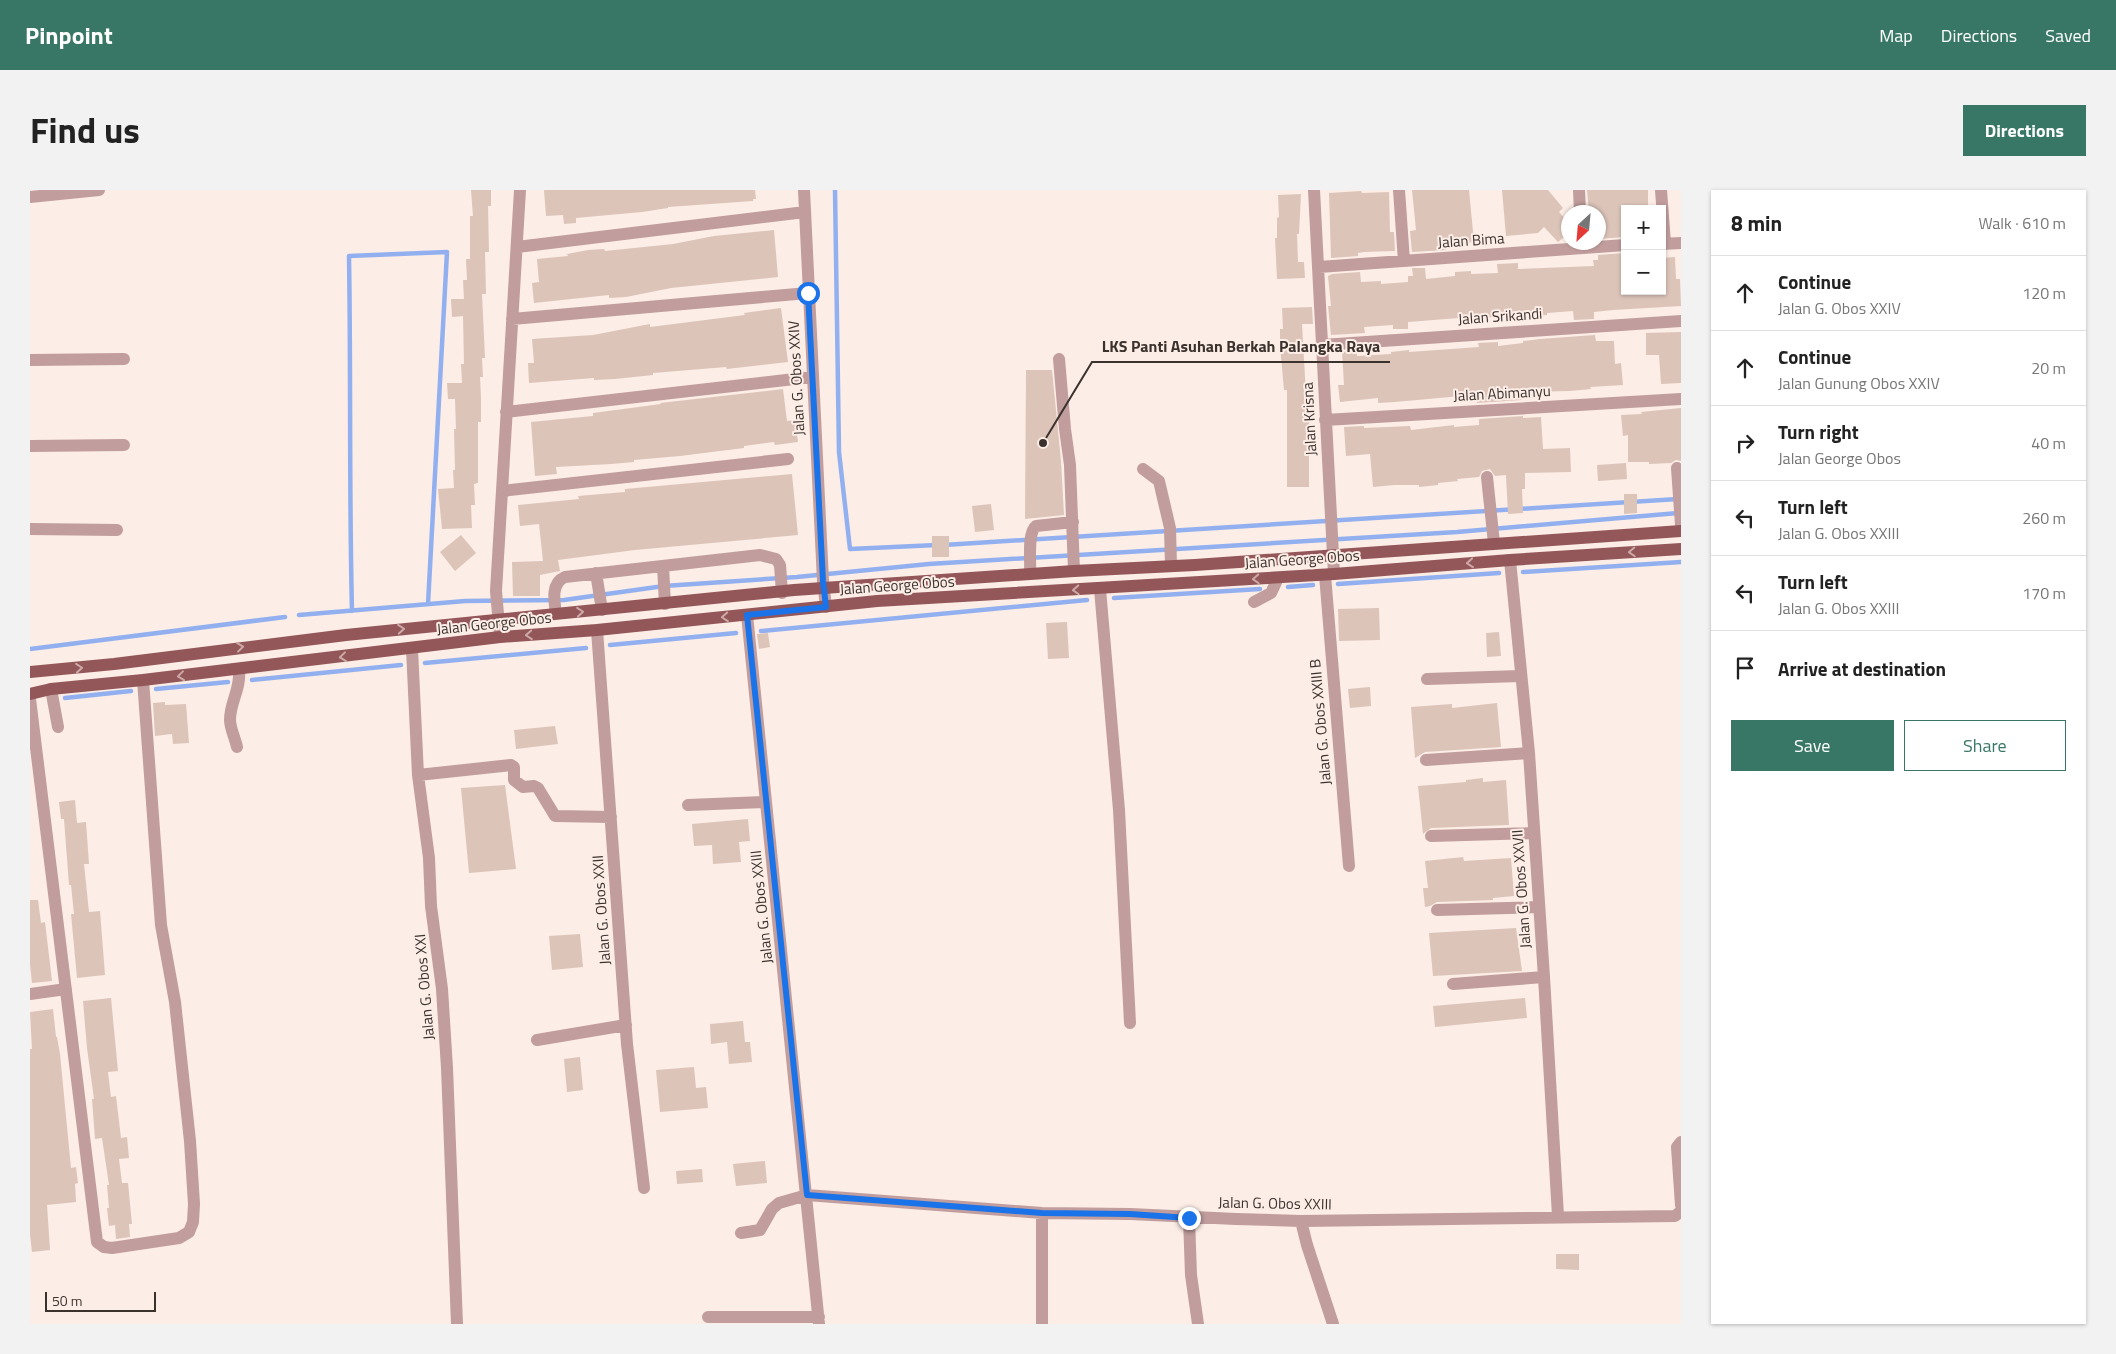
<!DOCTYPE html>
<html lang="en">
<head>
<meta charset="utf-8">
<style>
  :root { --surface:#fff; --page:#f2f2f2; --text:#222; --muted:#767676; --line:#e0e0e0; --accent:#387765 }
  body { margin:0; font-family:"Titillium Web",sans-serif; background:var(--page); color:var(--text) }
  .controls { position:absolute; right:15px; top:15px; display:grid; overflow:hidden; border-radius:0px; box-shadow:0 1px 4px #0004 }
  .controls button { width:45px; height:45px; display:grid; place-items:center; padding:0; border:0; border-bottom:1px solid var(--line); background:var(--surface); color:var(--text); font:25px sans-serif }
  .compass { position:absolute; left:1531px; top:15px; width:45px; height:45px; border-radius:50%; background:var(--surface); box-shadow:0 1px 4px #0004; rotate:206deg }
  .scale { position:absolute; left:15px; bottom:12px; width:111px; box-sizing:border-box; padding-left:5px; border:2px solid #3b322e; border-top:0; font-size:14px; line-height:18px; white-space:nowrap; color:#3b322e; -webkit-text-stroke:4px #fcede6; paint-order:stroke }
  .stop { position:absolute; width:15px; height:15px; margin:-11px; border:4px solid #1a73e8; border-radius:50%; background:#fff }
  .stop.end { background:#1a73e8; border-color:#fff; box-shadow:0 1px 5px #0008 }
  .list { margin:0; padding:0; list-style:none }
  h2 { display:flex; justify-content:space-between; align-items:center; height:65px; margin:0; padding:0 20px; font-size:21px }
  h2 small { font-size:16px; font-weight:400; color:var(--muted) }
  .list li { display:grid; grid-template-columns:32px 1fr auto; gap:15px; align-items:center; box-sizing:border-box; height:75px; padding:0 20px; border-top:1px solid var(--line) }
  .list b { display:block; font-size:19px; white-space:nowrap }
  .list p { margin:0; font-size:16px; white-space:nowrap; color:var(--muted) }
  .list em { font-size:16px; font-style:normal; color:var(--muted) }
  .actions { display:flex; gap:10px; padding:15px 20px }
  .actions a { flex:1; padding:11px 0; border:1px solid var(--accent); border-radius:0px; text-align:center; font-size:18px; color:var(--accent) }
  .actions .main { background:var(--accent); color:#fff }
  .icon { flex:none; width:28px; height:28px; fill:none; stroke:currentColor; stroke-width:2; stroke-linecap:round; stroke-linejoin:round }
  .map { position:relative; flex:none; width:1651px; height:1134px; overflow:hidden; border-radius:0px }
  header { display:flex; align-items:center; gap:30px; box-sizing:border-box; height:70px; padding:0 25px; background:var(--accent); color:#fff }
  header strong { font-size:24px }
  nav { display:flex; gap:28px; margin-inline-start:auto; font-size:18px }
  .intro { display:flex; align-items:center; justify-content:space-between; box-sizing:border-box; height:120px; padding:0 30px }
  h1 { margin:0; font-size:35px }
  .button { padding:12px 22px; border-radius:0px; background:var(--accent); color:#fff; font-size:18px; font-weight:700 }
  main { display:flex; gap:30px; padding:0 30px }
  aside { flex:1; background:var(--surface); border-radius:0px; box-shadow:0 1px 4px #0004 }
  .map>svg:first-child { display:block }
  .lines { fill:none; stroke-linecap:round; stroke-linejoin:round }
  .stream { stroke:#92b0ef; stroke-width:4.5 }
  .building { fill:#dcc4b9 }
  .street { stroke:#c19d9d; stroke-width:12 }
  .primary { stroke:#945759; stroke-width:12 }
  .oneway { stroke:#cdaaa7 }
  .route { stroke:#1a73e8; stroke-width:6 }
  .labels { text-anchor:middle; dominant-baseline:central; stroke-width:4; stroke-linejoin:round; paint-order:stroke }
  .street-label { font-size:15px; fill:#3b322e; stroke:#fcede6 }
  .leader { fill:none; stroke:#3b322e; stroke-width:2 }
  .callout-dot { fill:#3b322e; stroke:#fcede6; stroke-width:2 }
  .callout-label { font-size:16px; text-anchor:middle; font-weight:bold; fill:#3b322e; stroke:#fcede6; stroke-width:4; stroke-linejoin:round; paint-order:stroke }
</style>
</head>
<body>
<header>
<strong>Pinpoint</strong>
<nav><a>Map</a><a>Directions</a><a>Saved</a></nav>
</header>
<div class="intro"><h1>Find us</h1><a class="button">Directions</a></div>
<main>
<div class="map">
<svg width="1651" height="1134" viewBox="0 0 1651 1134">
  <rect width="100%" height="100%" fill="#fcede6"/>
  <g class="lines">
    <path class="stream" d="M805 0 809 262 820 359 907 355
      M914 355 1648 309
      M1493 382 1651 372
      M1308 394 1469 383
      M1258 397 1283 395
      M1084 408 1230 399
      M322 421C319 303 321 185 319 66L417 62 398 414
      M269 425 435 411 534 410 634 396 767 387 899 374 1427 342 1648 323
      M731 441 1057 410
      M580 455 706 443
      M0 459 255 427
      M395 473 556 458
      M222 490 371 475
      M126 499 198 492
      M35 508 101 501"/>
  </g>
  <path class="building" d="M441 0H461V16H458L459 62H455L456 104H452L455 168H452L453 187H450L451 208V232H448V293L444 294 445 315H441L442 338 412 339 408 299 424 298 423 280H425L424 239H426L425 209H418L417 193H432L431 174H434L433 126 422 127 421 109H434L433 90H437L436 69H440V26H443Z
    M514 0H725L726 9H723V11L638 17V18L612 22 546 28V33L534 34 533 25 516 26Z
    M1382 0H1439L1444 52 1415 55 1416 60 1382 62 1380 41 1386 40Z
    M1472 0H1518L1533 18 1529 22 1538 32V44L1528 52 1514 37 1508 43 1476 46Z
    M1557 0H1618V19H1595V47L1568 49V21L1559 22Z
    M1331 1 1332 3 1359 2 1360 42H1364L1365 61 1334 62 1328 63V66L1301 68 1299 3Z
    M1271 4 1269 44H1267L1268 72H1274L1275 88 1247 89 1245 48H1247V28L1249 27 1248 5Z
    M744 40 748 87 641 98 596 107 579 108V105L504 113 502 93 509 92 507 69 538 66 537 64 558 60 574 59 575 61 643 54 684 46Z
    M1595 63V101H1634L1632 68 1645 67 1646 89H1650L1651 116 1583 120 1564 122V129L1544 130 1543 121 1517 123V125L1444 128 1445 132 1429 134V128L1378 132V139H1363V135L1334 137 1335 143 1301 145 1298 116H1301L1298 86 1302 84 1330 82 1331 92 1351 91V94L1378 92V86H1383L1382 78H1395L1396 89 1425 86V82L1441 81V84L1468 83 1467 74 1488 73V79L1564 76 1563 70H1568V65Z
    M1282 117 1283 134H1272L1276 205H1279V297H1257V200H1254L1250 156V139H1253L1252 118Z
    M751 118 758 172 697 179 696 177 623 183V185L585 189 564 190V188L499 193 498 173H504L502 149 563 145 620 134V137L715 125 714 123Z
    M1651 142V193L1631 194 1629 165H1616V143Z
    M1565 145 1566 151H1584L1585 174 1591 173 1593 195 1560 197 1561 199 1540 201 1490 202 1491 210 1447 213V206H1431L1365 212 1348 213V208L1310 212 1308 195H1314L1312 162 1327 161V166L1361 164V162L1379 160V162L1449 157 1448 153 1468 152V156L1493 153V151L1510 149Z
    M996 180H1022L1031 271 1034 325 995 329Z
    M753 199 757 231 765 230 768 252 745 255 744 252 714 256V258L650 266 604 270V272L581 274 526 277 527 284 505 286 501 232 563 226V223L631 214 630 213Z
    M1651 218V271L1646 270 1641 273 1619 274V272H1598V245L1593 246 1591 225 1612 224 1611 222Z
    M1493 226V228L1511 227 1513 259 1540 258 1541 282 1495 283V299H1492L1493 323 1478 324 1476 285 1465 286 1460 279 1452 281 1449 287 1427 289 1428 291 1408 293V295L1389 297V295H1364L1343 297 1340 264 1316 266 1314 237 1334 236V238L1380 236 1381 240 1424 235V237L1449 235V229Z
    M1596 273 1597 289 1568 291 1567 275Z
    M762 284 768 345 605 360 528 370 530 381 510 385V406H483L482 372 513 371 509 334 490 336 488 315 549 309 548 306 595 302V299Z
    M1594 304H1607V323L1594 324Z
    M961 314 964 340 945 342 942 316Z
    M431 345 446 363 425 381 410 362Z
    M902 346H919V367H902Z
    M1349 418 1350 450 1309 451 1308 419Z
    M1037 432 1039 468 1018 469 1016 433Z
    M1469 442 1471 466 1457 467 1456 443Z
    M738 443 740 457 729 459 727 444Z
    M1340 497 1341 516 1320 518 1318 499Z
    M135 512V515L156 514 159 553 143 554 142 544 125 546 123 513Z
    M1467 513 1471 557 1395 562 1385 568 1381 517 1422 514V518Z
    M525 536 528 554 486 559 484 540Z
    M1453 588V592L1476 590 1479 635 1401 638 1393 644 1388 596 1436 592V590Z
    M475 595 486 679 439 683 431 598Z
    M45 610 47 633 56 632 59 674H54L59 722 70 721 75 785 47 788 41 724H44L41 695H39L34 629H31L29 612Z
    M718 629 720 651 709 652 711 672 683 674 682 655 664 656 662 634Z
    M1433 667 1434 671 1481 668 1484 706 1463 708V710L1407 712 1400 716 1395 717 1393 698H1398L1395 671Z
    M0 710H8L11 733 15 732 22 791 2 793 0 774Z
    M1486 738 1492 781 1403 786 1399 743Z
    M550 744 553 777 522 780 519 746Z
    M81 808 88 881 78 882 81 907 86 906 91 948 97 947 99 968 89 969 92 993H98L102 1034H99L100 1047 86 1049 85 1035 79 1036 77 1018H79L77 995H79L72 948 65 949 62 909H64L57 858 53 811Z
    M1495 808 1497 828 1405 837 1403 816Z
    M23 819 26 847H27L30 864 41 978 46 977 48 993 45 994 46 1012 17 1015 20 1060 2 1062 0 1045V859H2L0 822Z
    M713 831 715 852H720L722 872 699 874 697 852 681 854 680 834Z
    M550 867 553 900 537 902 534 869Z
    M664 877 666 898 676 897 678 918 630 922 626 880Z
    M735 971 737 993 706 996 703 974Z
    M672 979 673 992 647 994 646 981Z
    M1526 1064H1549V1080L1526 1079Z"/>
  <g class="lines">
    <path class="street" d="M774 0 793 391 796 417
      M1284 0 1304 384
      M1369 0 1374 71
      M1549 0 1550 22
      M1631 0 1635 53
      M0 7 69 0
      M1632 54 1651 53
      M487 57 775 22
      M1289 77 1595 55
      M482 129 778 103
      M1292 155 1651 131
      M1029 169 1035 239 1040 275 1044 381
      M0 170 94 169
      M476 222 782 187
      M1295 230 1651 209
      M0 256 94 255
      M1647 278 1651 335
      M1113 279 1129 291 1140 338 1141 376
      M1457 287 1464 353
      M472 301 758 269
      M0 339 87 340
      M1480 370 1499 563 1514 787 1528 1026
      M633 376 635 414
      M566 383 572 420
      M1000 384C1001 372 997 343 1006 336L1043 332
      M1295 385 1319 676
      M1070 399 1089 620 1100 833
      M1224 412 1241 403 1248 388
      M526 423C524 410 521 393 535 387L730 365 746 369 750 375 752 403
      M717 425 789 1134
      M567 440 597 854 614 998
      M470 447 466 401 490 0
      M382 459 388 585 399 668 401 716 412 799 417 878 427 1134
      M1397 489 1490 486
      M21 499 28 537
      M0 509 67 1052 74 1057 82 1058 149 1048 159 1042 163 1032 164 1014 160 951 145 812 131 735 113 490
      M207 557C205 548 200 538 200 530 200 511 211 500 209 479
      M1396 570 1499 563
      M388 585 481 575 484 577V590L493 597 504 596 508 598 525 626 581 627
      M658 615 736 612
      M1401 646 1503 643
      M1407 720 1509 717
      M1423 794 1514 787
      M0 804 36 799
      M507 850 596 835
      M1651 952 1647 957 1651 1015
      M1159 1028 1161 1085 1168 1134
      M1271 1031 1277 1055 1303 1134
      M711 1043 730 1040 742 1019 749 1013 777 1005 1012 1023 1100 1024 1206 1029 1271 1031 1645 1026 1651 1021
      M678 1127H789
      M1012 1134V1023"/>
    <path class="primary" d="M0 482 84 474 316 445 764 400 1044 381 1165 375 1651 341
      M0 504 21 499 113 490 470 447 567 440 847 411 1304 384 1480 370 1651 359"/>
  </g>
  <defs><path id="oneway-chevron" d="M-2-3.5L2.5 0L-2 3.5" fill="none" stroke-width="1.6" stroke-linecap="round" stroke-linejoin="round" transform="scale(1.25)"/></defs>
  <g class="oneway">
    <use href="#oneway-chevron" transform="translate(1602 362) rotate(177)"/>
    <use href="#oneway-chevron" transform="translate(1440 373) rotate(175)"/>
    <use href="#oneway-chevron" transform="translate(1226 389) rotate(177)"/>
    <use href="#oneway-chevron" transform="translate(1046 400) rotate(177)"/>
    <use href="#oneway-chevron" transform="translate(550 422) rotate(-5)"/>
    <use href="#oneway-chevron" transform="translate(695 427) rotate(176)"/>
    <use href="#oneway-chevron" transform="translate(371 439) rotate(-5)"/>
    <use href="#oneway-chevron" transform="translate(499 445) rotate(176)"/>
    <use href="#oneway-chevron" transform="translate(210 457) rotate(-7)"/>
    <use href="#oneway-chevron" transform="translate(313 467) rotate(173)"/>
    <use href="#oneway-chevron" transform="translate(49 478) rotate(-5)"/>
    <use href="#oneway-chevron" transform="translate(151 486) rotate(173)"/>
  </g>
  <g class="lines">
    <path class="route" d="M778 103 793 391 796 417 717 425 777 1005 1012 1023 1100 1024 1159 1028"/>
  </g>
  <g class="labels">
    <g class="street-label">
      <text transform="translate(1441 50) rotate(-4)">Jalan Bima</text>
      <text transform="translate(1470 126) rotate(-4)">Jalan Srikandi</text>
      <text transform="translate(766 188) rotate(-93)">Jalan G. Obos XXIV</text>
      <text transform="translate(1472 203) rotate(-3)">Jalan Abimanyu</text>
      <text transform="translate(1279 229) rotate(-93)">Jalan Krisna</text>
      <text transform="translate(1272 369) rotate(-4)">Jalan George Obos</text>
      <text transform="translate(867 395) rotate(-4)">Jalan George Obos</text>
      <text transform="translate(464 433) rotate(-6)">Jalan George Obos</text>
      <text transform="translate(1290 532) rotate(-95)">Jalan G. Obos XXIII B</text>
      <text transform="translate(1491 699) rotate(-94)">Jalan G. Obos XXVII</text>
      <text transform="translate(731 717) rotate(-96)">Jalan G. Obos XXIII</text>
      <text transform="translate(571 720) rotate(-94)">Jalan G. Obos XXII</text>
      <text transform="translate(394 797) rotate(-95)">Jalan G. Obos XXI</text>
      <text transform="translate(1245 1013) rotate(1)">Jalan G. Obos XXIII</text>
    </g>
  </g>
  <path class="leader" d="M1013 253L1062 172H1360"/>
  <circle class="callout-dot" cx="1013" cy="253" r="5"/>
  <g class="callout-label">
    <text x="1211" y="162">LKS Panti Asuhan Berkah Palangka Raya</text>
  </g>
</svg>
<div class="controls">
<button>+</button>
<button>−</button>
</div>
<svg class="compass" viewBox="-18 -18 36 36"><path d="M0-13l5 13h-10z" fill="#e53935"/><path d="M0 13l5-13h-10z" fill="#767676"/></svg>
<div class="scale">50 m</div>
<div class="stop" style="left:778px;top:103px"></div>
<div class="stop end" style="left:1159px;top:1028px"></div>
</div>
<aside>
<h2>8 min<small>Walk · 610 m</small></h2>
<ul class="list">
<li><svg class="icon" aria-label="ahead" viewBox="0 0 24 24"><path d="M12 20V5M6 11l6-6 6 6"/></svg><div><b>Continue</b><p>Jalan G. Obos XXIV</p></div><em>120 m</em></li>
<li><svg class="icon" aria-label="ahead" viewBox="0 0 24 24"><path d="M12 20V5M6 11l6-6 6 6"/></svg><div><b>Continue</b><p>Jalan Gunung Obos XXIV</p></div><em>20 m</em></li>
<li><svg class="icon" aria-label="right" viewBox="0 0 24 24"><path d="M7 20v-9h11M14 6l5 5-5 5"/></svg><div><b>Turn right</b><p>Jalan George Obos</p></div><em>40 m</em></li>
<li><svg class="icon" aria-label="left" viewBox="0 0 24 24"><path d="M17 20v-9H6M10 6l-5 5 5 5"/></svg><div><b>Turn left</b><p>Jalan G. Obos XXIII</p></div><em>260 m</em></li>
<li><svg class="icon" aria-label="left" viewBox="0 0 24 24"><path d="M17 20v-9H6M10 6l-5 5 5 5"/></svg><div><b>Turn left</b><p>Jalan G. Obos XXIII</p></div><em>170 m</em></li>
<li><svg class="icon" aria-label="arrive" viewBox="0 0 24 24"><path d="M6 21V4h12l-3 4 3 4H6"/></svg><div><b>Arrive at destination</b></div></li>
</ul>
<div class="actions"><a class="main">Save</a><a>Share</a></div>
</aside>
</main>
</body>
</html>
